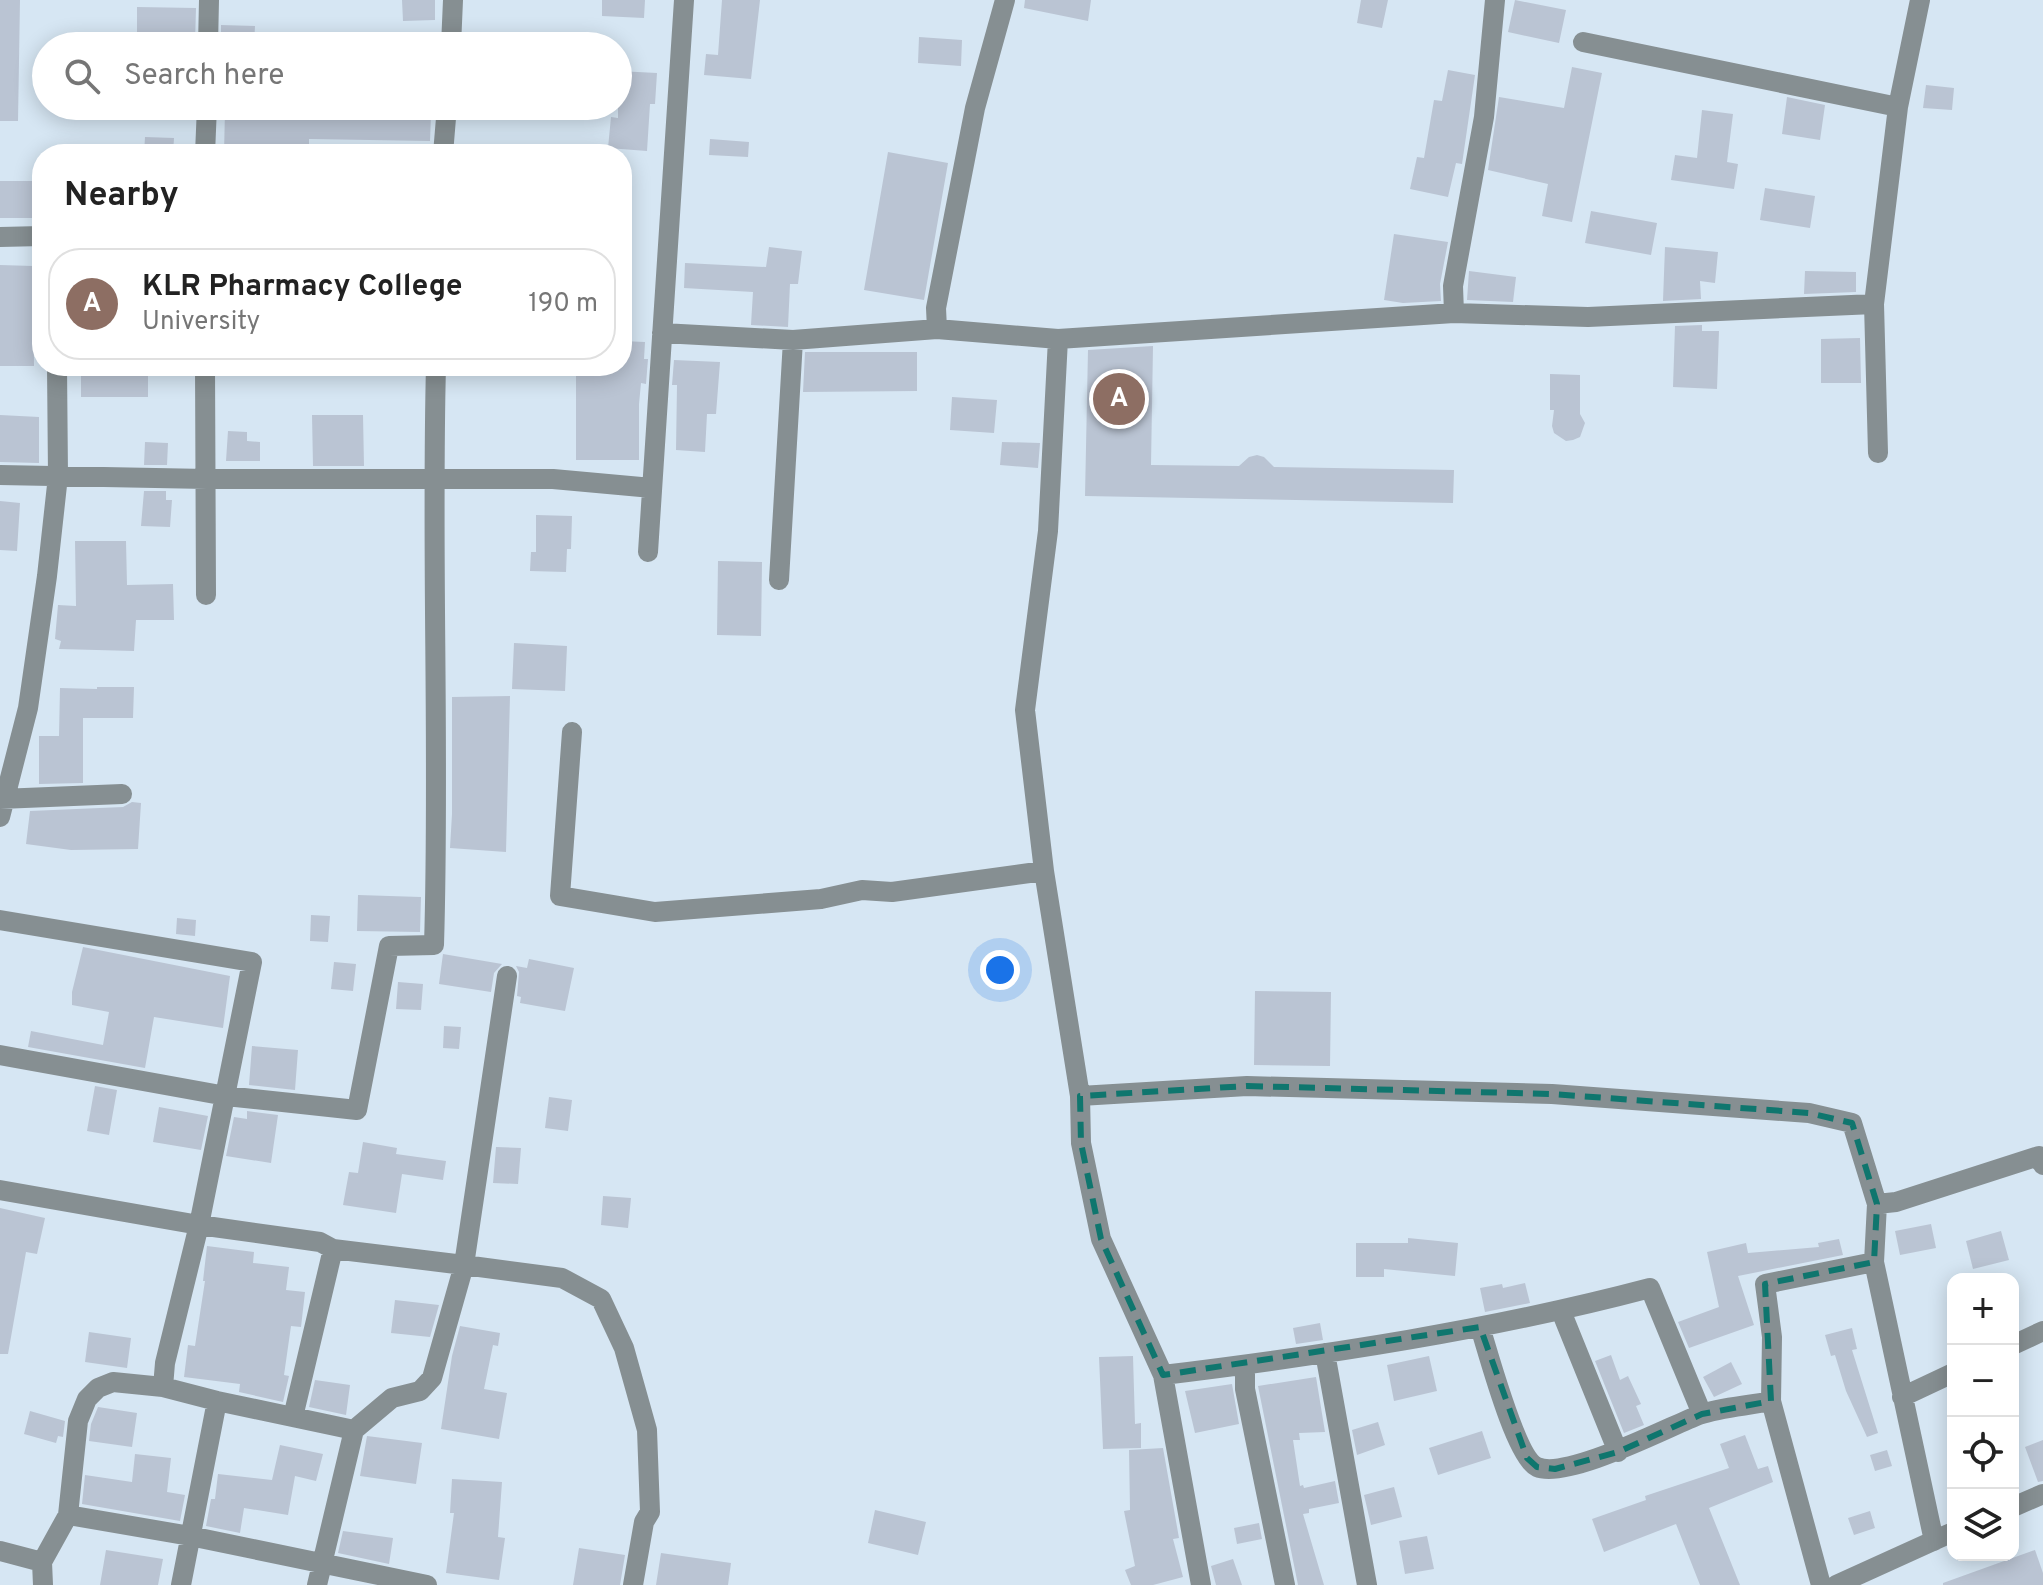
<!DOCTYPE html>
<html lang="en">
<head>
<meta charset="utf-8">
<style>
  :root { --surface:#fff; --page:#f2f2f2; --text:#222; --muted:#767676; --line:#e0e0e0; --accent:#111827 }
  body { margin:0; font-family:Overpass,sans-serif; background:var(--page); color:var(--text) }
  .controls { position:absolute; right:24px; bottom:24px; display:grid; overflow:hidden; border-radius:16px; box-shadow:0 4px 20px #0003 }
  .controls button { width:72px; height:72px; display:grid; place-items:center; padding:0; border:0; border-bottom:2px solid var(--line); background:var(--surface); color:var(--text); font:40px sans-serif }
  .you { position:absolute; left:1000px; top:970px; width:28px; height:28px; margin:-20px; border:6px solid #fff; border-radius:50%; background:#1a73e8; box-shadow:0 0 0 12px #1a73e833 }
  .badge { display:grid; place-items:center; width:52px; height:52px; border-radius:50%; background:var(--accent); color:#fff; font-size:26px; font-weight:700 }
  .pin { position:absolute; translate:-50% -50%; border:4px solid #fff; box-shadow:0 2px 8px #0006 }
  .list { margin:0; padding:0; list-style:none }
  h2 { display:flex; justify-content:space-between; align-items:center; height:104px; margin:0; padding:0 32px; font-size:34px }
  h2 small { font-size:26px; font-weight:400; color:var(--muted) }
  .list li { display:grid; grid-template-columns:52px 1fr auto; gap:24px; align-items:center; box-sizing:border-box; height:112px; margin:0 16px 16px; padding:0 16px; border:2px solid var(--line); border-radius:32px }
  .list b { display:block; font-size:30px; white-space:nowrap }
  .list p { margin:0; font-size:26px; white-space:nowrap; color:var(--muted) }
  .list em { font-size:26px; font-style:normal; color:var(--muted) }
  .icon { flex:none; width:44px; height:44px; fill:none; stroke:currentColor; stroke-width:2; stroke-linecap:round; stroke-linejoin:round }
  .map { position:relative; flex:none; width:2043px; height:1585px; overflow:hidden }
  .search { position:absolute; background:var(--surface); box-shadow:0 4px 20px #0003; left:32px; top:32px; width:600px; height:88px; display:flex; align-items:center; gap:20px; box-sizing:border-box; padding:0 28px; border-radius:44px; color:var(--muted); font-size:30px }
  .panel { position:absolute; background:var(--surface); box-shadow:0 4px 20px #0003; left:32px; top:144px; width:600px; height:232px; border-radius:32px }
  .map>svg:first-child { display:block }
  .building { fill:#bac4d3 }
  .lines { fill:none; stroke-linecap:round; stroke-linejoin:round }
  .minor { stroke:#868f92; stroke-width:20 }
  .marked { fill:none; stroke:#0f766e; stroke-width:6; stroke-dasharray:16 10; stroke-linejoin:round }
</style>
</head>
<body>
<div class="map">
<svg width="2043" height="1585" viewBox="0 0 2043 1585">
  <rect width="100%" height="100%" fill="#d6e6f3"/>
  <path class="building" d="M0 0H20L18 121H0Z
    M402 0H435V20L403 21Z
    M602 0H645L644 18 602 16Z
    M722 0H760L751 79 704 75 706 54 718 55Z
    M1025 0H1091L1088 21 1024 8Z
    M1361 0H1388L1382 28 1357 23Z
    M1515 0 1566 10 1559 43 1508 32Z
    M137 7 196 8 195 43 137 41Z
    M221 25 255 26 254 46H225V44H221Z
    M919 37 962 40 961 66 918 63Z
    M1572 67 1602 73 1572 222 1542 216 1548 184 1488 170 1499 97 1564 108Z
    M1448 70 1475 75 1462 164 1456 163 1448 197 1410 189 1417 157 1424 158 1434 100 1442 101Z
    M618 71 657 73 655 104H650L647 151 608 148 611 117 618 118Z
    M1926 85 1954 88 1952 110 1923 108Z
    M1787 97 1825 105 1820 140 1782 134Z
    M225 110 431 115 430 141 309 139V154H224Z
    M1702 110 1733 114 1727 162 1738 164 1734 189 1671 180 1675 155 1697 158Z
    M145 137 174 138 173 154H144Z
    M710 139 749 142 748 157 709 155Z
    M888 152 948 163 924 300 864 290Z
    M0 181H40V218H0Z
    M1765 188 1815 196 1810 228 1760 220Z
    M1591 211 1657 223 1651 255 1585 243Z
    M1394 234 1448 242 1440 284 1441 301 1403 303 1384 300Z
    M769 247 802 251 798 284H790L788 327 751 325 753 292 684 288 685 263 766 267Z
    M1665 247 1718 252 1715 283 1700 281 1701 299 1663 301Z
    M0 265 33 266 34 366H0Z
    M1469 271 1516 277 1513 302 1467 300Z
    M1805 271 1856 272V292L1804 294Z
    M1702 325V331H1719L1717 389 1673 387 1675 326Z
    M1860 338 1861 383H1821V339Z
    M622 341 645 342 644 359H648L646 384 641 383 639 404V460H576V366H622Z
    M1153 346 1151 465 1239 466 1249 457 1257 455 1264 457 1274 467 1454 470 1453 503 1085 496 1088 350Z
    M805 352H917V391L803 392Z
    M674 360 720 362 716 414H707L705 452 676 450 677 385H672Z
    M81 366H148V397H81Z
    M1550 374 1580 375V414L1585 423 1580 437 1573 440 1566 441 1554 433 1552 426 1554 410H1550Z
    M952 397 997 400 994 433 950 430Z
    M0 415 39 417V463L0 462Z
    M312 415H363L364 466H313Z
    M228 431 247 432V441L260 442V461H226Z
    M145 442 168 443 167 465H144Z
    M1002 442 1040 443 1038 468 1000 465Z
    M144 491H166V500H172L170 527 141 526Z
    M0 501 20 503 17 551 0 550Z
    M536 515 572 516 571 549H567L566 572 530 571 531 552H536Z
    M75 541H126L127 585 173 584 174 620H136L134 651 59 649 61 641 55 639 58 605 76 606Z
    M718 561 762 562 761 636 717 635Z
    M514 643 567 646 565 691 512 689Z
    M97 687H134L133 718H83V783L39 784V736H59L60 688 97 689Z
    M510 696 506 852 450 848 452 814V697Z
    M132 802 141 803 138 849 71 850 26 844 30 811 123 807Z
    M358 895 421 897 420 932 357 931Z
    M311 915 330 916 328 942 310 941Z
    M177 918 196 920 195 936 176 934Z
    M83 947 230 976 223 1028 154 1017 145 1068 28 1047 31 1031 103 1045 109 1012 72 1005V992Z
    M443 954 502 964 494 973 491 992 439 984Z
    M529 959 574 968 565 1011 520 1003 521 997 517 996 519 972 516 966 527 968Z
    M334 962 356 964 353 991 331 989Z
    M398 982 423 984 421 1010 396 1009Z
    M1255 991 1331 992 1330 1066 1254 1065Z
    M444 1026 461 1027 459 1049 443 1048Z
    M252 1046 298 1050 295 1090 249 1085Z
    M95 1086 117 1090 109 1135 87 1131Z
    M549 1097 572 1100 568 1131 545 1128Z
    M159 1107 208 1116 201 1150 153 1142Z
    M247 1111 278 1115 271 1163 226 1156 234 1117 247 1119Z
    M363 1142 397 1148 396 1154 446 1161 443 1180 402 1174 396 1213 343 1205 349 1172 358 1173Z
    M496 1147 521 1148 518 1184 493 1183Z
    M603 1196 631 1198 628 1228 601 1225Z
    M0 1208 45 1218 37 1254 26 1252 8 1354H0Z
    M1931 1224 1936 1248 1900 1255 1895 1231Z
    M2001 1231 2009 1260 1973 1269 1966 1241Z
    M1408 1238 1458 1243 1455 1276 1384 1269V1277H1356V1243H1408Z
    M1839 1239 1843 1255 1738 1276 1754 1325 1689 1348 1678 1322 1719 1307 1707 1252 1746 1243 1748 1253 1819 1247 1818 1243Z
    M207 1246 254 1252 253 1263 289 1267 286 1290 305 1292 301 1327 291 1326 284 1375 289 1376 283 1402 239 1392 240 1384 184 1377 188 1345 195 1346 205 1281H203Z
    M1525 1283 1530 1303 1485 1312 1480 1288 1502 1284 1503 1288Z
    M395 1300 439 1305 430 1337 391 1333Z
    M1320 1323 1323 1340 1296 1344 1293 1328Z
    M460 1326 500 1333 498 1346 493 1345 484 1389 507 1393 499 1439 441 1429 452 1356Z
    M1852 1328 1857 1349 1852 1350 1878 1433 1867 1437 1846 1391 1835 1355 1831 1356 1825 1335Z
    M89 1332 131 1338 127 1368 85 1362Z
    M1611 1355 1620 1380 1628 1376 1641 1404 1636 1406 1644 1425 1624 1433 1595 1361Z
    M1133 1356 1135 1424 1141 1423V1448L1103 1449 1099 1357Z
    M1429 1356 1437 1391 1394 1401 1387 1365Z
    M1731 1362 1742 1384 1714 1397 1703 1377Z
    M1316 1377 1325 1432 1299 1433 1300 1440H1293L1300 1486 1303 1485 1304 1488 1335 1481 1339 1503 1309 1509V1513L1303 1514 1324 1585H1298L1258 1386Z
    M315 1380 350 1385 346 1415 309 1407Z
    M1232 1384 1239 1424 1195 1433 1185 1391Z
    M98 1407 137 1413 132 1447 89 1441 91 1424Z
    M30 1411 65 1421 63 1437 58 1436 56 1443 24 1434Z
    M1378 1422 1385 1445 1357 1455 1352 1430Z
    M1482 1431 1491 1458 1438 1475 1429 1448Z
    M1745 1435 1758 1469 1768 1466 1773 1482 1709 1508 1740 1585H1700L1676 1524 1604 1552 1592 1519 1646 1500 1645 1496 1729 1468 1720 1444Z
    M367 1436 422 1443 416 1484 360 1476Z
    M2043 1440V1481L2038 1482 2025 1447Z
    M280 1445 323 1454 316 1481 295 1476 288 1515 244 1508 240 1533 206 1526 211 1499H215L218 1474 272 1480Z
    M1163 1448 1179 1538 1173 1539 1183 1577 1153 1585H1131L1125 1570 1135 1566 1124 1511 1130 1510 1129 1450Z
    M1887 1450 1892 1466 1875 1471 1870 1455Z
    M135 1454 171 1458 167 1492 185 1495 180 1521 82 1504 85 1475 132 1482Z
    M452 1479 502 1482 498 1537 505 1538 499 1580 446 1573 454 1513H450Z
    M1394 1487 1402 1517 1371 1525 1364 1495Z
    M875 1510 926 1522 918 1555 868 1543Z
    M1870 1511 1875 1528 1854 1535 1848 1518Z
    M1259 1523 1262 1539 1237 1544 1234 1528Z
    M343 1531 393 1538 389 1564 338 1553Z
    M1427 1536 1434 1569 1405 1574 1399 1541Z
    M579 1548 625 1555 620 1585H573Z
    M106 1550 163 1559 158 1585H100Z
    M2035 1550 2043 1573V1585H1943V1583Z
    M661 1553 731 1563 728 1585H656Z
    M1233 1559 1242 1585H1216L1211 1566Z"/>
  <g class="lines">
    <path class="minor" d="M1583 42 1898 107
      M208 46 209 0
      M451 46 453 0
      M205 154 207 106
      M443 154 447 106
      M0 237 42 236
      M1454 313 1453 286 1484 117 1495 0
      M937 329 936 308 975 108 1005 0
      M662 333 793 340 937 329 1058 339
      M205 366 206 595
      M1878 453 1874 304 1898 107 1920 0
      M0 475 207 479H553L652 488
      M648 552 684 0
      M779 580 793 340
      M572 732 560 896 655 912 821 899 862 890 892 892 1044 871 1080 1096 1081 1143 1101 1239 1163 1375 1201 1585
      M0 799 122 794
      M0 817 28 708 47 576 58 476 57 366
      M1044 871 1025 710 1048 531 1058 339 1454 313 1588 317 1874 304
      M0 920 252 962 199 1225 165 1363 163 1387
      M0 1055 226 1096 357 1110 389 946 434 945C440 752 431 559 436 366
      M1080 1096 1247 1086 1552 1094 1809 1113 1852 1123 1877 1204 1874 1262 1934 1541
      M0 1190 199 1225 320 1242 333 1249 464 1265 507 976
      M1877 1204 1896 1202 2039 1156 2043 1165
      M1561 1311 1618 1452
      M1480 1327C1488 1352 1516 1458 1537 1467 1567 1480 1668 1427 1699 1415 1721 1407 1748 1406 1771 1401
      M2013 1345 2043 1331
      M1325 1353 1367 1585
      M1245 1365V1389L1285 1585
      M1163 1375C1327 1355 1491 1330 1650 1288L1702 1414
      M1902 1397 1953 1373
      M293 1417 333 1249
      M2013 1507 2043 1494
      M68 1515 190 1536 427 1585
      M0 1551 42 1562
      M43 1585 42 1562 68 1515 78 1421 87 1399 98 1388 113 1382 163 1387 217 1401 354 1430
      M181 1585 217 1401
      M317 1585 354 1430 392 1398 420 1391 432 1378 464 1265 562 1278 601 1299 624 1348 647 1430 650 1512 644 1522 633 1585
      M1821 1585 1771 1401 1772 1337 1765 1284 1874 1262
      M1836 1585 1953 1532"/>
  </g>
  <path class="marked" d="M1247 1086 1552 1094 1809 1113 1852 1123 1877 1204 1874 1262 1765 1284 1771 1401 1702 1414 1618 1452 1555 1469 1537 1467 1527 1458 1480 1327 1163 1375 1101 1239 1081 1143 1080 1096Z"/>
</svg>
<div class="controls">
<button>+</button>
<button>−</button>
<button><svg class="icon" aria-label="locate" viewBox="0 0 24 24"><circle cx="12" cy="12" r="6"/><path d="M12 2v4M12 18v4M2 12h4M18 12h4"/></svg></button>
<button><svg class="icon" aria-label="layers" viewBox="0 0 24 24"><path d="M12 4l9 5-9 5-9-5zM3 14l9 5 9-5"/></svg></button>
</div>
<div class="you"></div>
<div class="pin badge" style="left:1119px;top:399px;background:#8d6e63">A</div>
<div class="search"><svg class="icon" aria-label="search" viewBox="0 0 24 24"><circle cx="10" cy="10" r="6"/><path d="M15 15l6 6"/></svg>Search here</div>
<section class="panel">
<h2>Nearby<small></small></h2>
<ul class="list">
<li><span class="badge" style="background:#8d6e63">A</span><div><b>KLR Pharmacy College</b><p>University</p></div><em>190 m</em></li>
</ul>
</section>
</div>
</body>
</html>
